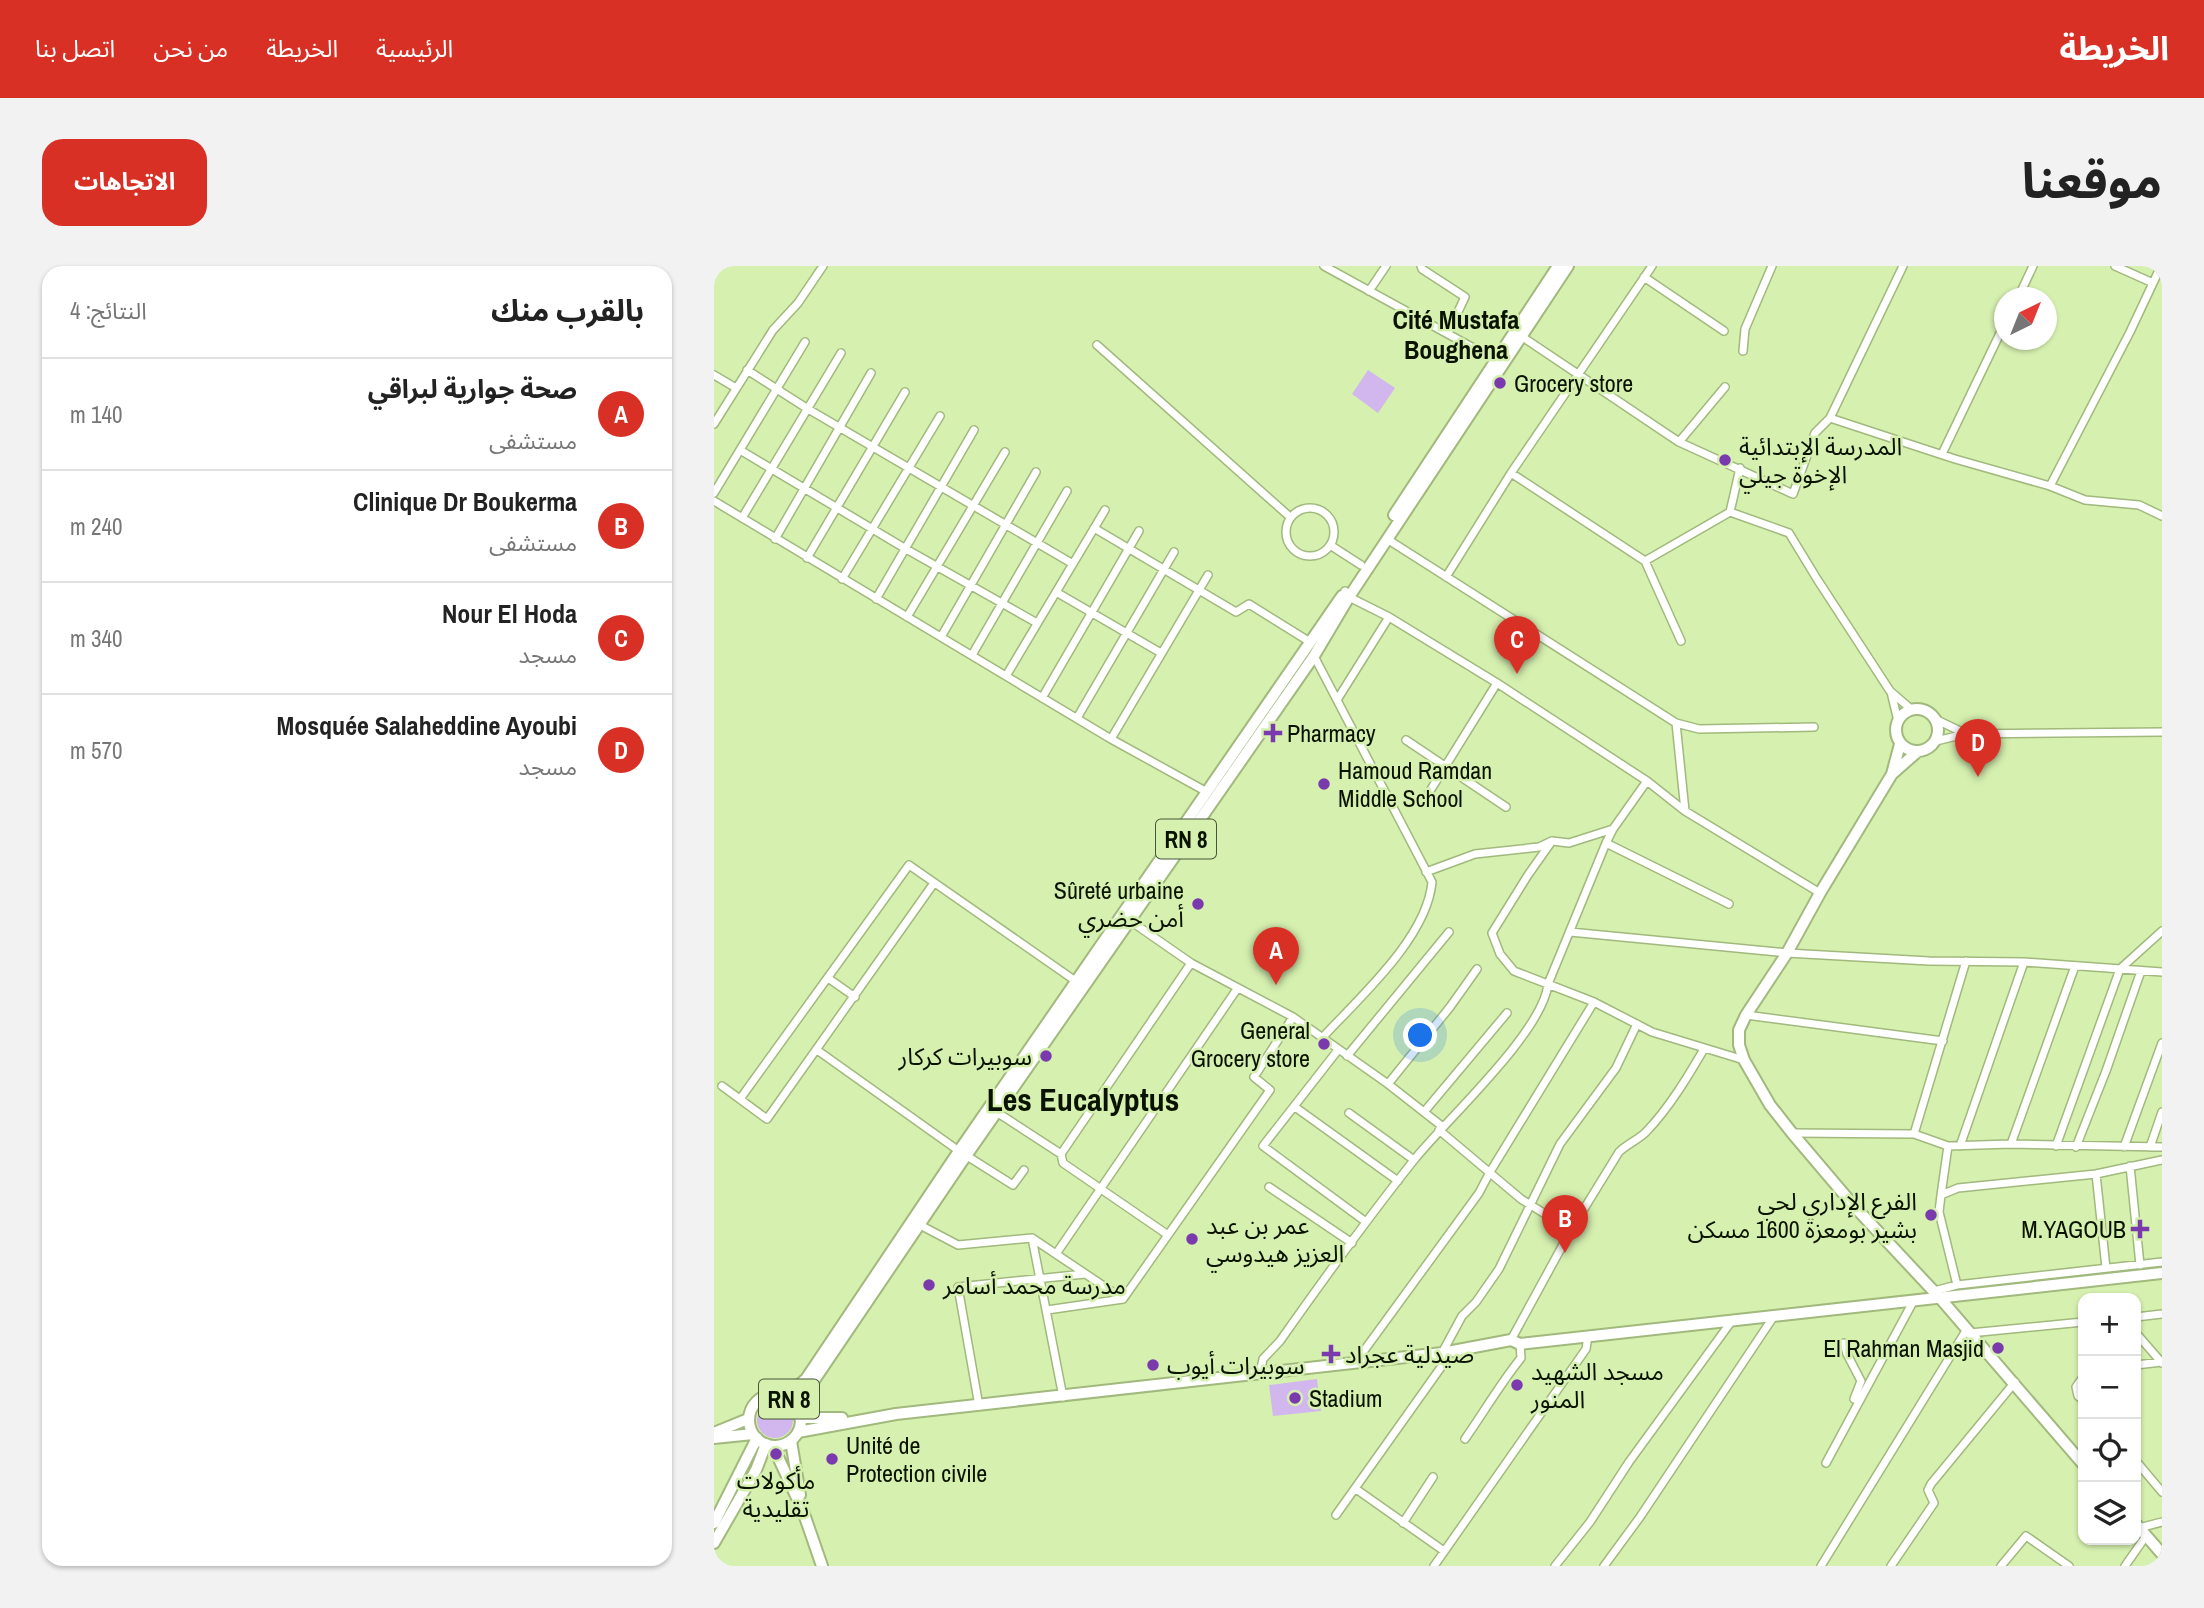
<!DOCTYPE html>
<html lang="ar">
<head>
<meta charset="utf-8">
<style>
  :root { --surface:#fff; --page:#f2f2f2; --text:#222; --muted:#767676; --line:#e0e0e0; --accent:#d93025 }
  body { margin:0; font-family:"Archivo Narrow","Noto Sans Arabic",sans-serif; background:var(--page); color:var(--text); direction:rtl }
  .controls { position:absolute; right:21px; bottom:21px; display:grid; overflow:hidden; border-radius:14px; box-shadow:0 2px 5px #0004 }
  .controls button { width:63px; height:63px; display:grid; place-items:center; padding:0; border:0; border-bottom:2px solid var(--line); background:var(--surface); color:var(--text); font:35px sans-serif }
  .compass { position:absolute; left:1280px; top:21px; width:63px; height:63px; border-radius:50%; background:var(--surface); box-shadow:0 2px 5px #0004; rotate:43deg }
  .you { position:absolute; left:707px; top:770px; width:24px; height:24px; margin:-18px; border:5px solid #fff; border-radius:50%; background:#1a73e8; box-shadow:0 0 0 10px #1a73e833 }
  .badge { display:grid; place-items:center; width:46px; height:46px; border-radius:50%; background:var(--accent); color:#fff; font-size:23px; font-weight:700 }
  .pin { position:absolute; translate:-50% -58px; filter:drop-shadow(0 2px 4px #0008) }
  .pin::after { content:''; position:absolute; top:37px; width:24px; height:21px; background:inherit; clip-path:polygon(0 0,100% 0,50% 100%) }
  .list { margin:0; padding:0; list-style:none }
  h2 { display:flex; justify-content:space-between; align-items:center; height:91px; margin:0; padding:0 28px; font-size:30px }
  h2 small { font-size:23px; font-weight:400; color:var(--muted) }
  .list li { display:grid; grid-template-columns:46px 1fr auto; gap:21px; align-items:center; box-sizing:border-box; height:112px; padding:0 28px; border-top:2px solid var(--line) }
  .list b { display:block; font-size:26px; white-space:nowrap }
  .list p { margin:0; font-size:23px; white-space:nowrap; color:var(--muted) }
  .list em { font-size:23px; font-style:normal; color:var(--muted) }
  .icon { flex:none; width:38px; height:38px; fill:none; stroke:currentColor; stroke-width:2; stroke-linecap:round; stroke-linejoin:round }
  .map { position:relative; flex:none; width:1448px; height:1300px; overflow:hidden; direction:ltr; border-radius:21px }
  header { display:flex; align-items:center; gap:42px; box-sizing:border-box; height:98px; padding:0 35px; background:var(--accent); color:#fff }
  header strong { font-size:33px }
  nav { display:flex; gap:38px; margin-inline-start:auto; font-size:24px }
  .intro { display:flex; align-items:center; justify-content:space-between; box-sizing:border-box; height:168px; padding:0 42px }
  h1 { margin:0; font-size:49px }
  .button { padding:18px 32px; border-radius:21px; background:var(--accent); color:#fff; font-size:24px; font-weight:700 }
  main { display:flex; gap:42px; padding:0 42px }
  aside { flex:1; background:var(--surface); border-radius:21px; box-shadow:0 2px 5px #0004 }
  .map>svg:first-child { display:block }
  .green { fill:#d1b7ed }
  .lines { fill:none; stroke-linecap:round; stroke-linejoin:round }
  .street-casing { stroke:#a1b97c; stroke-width:10 }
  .secondary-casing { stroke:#a1b97c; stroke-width:14 }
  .primary-casing { stroke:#a1b97c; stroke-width:14 }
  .street { stroke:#fff; stroke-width:7 }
  .secondary { stroke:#fff; stroke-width:10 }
  .primary { stroke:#fff; stroke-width:10 }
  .poi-dot { fill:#7a3aae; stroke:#d6f0b0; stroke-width:2.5 }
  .labels { text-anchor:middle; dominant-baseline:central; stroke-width:5; stroke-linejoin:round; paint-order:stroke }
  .shield { fill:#d6f0b0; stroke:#475535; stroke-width:2 }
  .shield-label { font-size:23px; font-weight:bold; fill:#0a1200 }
  .poi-label { font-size:24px; fill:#0a1200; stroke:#d6f0b0; text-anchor:start }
  .neighbourhood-label { font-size:26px; font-weight:bold; fill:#0a1200; stroke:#d6f0b0 }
  .district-label { font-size:32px; font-weight:bold; fill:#0a1200; stroke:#d6f0b0 }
</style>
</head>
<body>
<header>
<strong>الخريطة</strong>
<nav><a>الرئيسية</a><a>الخريطة</a><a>من نحن</a><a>اتصل بنا</a></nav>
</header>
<div class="intro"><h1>موقعنا</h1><a class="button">الاتجاهات</a></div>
<main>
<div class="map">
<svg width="1448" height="1300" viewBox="0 0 1448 1300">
  <rect width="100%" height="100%" fill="#d6f0b0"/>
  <path class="green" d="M654 104 681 122 664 147 638 128Z
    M603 1113 607 1145 559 1150 555 1119Z
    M43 1154a18 18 0 1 1 36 0a18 18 0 1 1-36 0Z"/>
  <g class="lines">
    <g class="street-casing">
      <path id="street" d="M610 0 785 96
        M707 0 708 3 751 31 734 67
        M1401 0 1439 17
        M930 11 1010 65
        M655 25 672 0
        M1304 32 1319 0
        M807 70 965 176 1079 228 1101 167 1116 152 1189 0
        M383 79 576 251
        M1029 85 1031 63 1058 0
        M33 104 94 143 359 298
        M0 109 22 122
        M1116 152 1241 193 1336 220 1371 234 1425 239 1448 250
        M0 158 59 64 84 37 109 0
        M965 176 1011 121
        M26 184 192 283 323 357
        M1228 188 1290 59
        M1026 202 1016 246 1075 267 1103 313 1176 425 1198 444
        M797 207 931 295 1016 246
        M1336 220 1416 66 1447 0
        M0 227 91 76
        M0 235 397 473 493 526
        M572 266a24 24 0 1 1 48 0a24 24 0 1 1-48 0Z
        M28 252 127 87
        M380 262 522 346 535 338 596 376
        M61 273 157 107
        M673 273 962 457 985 463 1100 461
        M616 279 647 299
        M93 292 191 126
        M931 295 967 375
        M732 311 797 207 938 0
        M128 313 226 150
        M631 325 635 331 675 351 783 417 933 515 971 545 1106 627
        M342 326 447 387
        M162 333 260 164
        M193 351 291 186
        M227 371 322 206
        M258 389 353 225
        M600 390 718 616C713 672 645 732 608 772
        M292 410 391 244
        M1177 426 1184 455
        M328 432 425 265
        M623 434 675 351
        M363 452 460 286
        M1221 453 1250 467
        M962 457 971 545
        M397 473 494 309
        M692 474 792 541
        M1222 475 1251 468 1448 466
        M711 533 783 417
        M838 575 814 609 778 667 786 688 800 705 880 736 938 766 1030 794
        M892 577 1015 638
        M712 606 761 588 825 581 838 575 855 577 899 563
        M415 654 477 697 579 751 674 818 729 861
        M856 666 1073 687 1215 695 1310 696 1448 706
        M114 712 141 731
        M1032 749 1229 775
        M103 784 245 885
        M624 784 549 880 652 956
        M633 790 735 666
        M674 818 736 741 763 703
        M8 820 53 853 220 617
        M26 833 195 599 363 716
        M581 841 684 915
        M710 846 793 747
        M284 847 347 888
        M635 847 700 894
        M725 864 807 933 857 964
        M1078 867 1200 868 1234 880 1297 878 1448 881
        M1200 868 1252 695
        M1297 878 1361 700
        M1246 880 1310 696
        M1342 880 1406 703 1448 665
        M1362 881 1392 805 1427 705
        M1410 881 1448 777
        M1436 881 1448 846
        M253 890 299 919 310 904
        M1416 900 1426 999
        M1382 908 1392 1002
        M555 921 638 977
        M1227 929 1234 880
        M206 959 244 979 318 972 409 1033
        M454 969 349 897 347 888 477 697
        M318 972 349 1131
        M342 988 523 723
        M1243 1019 1225 946 1227 929 1244 922 1382 908 1448 894
        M1220 1025 1243 1019 1448 996
        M333 1044 409 1033 556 824 540 811 579 751
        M1422 1051 1448 1048
        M1256 1067 1369 1056
        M1422 1067 1448 1097
        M797 1074 857 964 905 886C913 878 924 874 932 866 955 842 973 812 990 783
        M1130 1077 1133 1088 1147 1115 1140 1133
        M728 1087 748 1050 762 1036 785 1003 846 878 902 802 923 758
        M641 1097 765 927 776 906 880 736
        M1422 1099 1448 1096
        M546 1107 549 1093 566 1075C609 1014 653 953 700 894 732 854 829 766 834 718L892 577 899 563 933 515
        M1369 1111 1362 1121 1364 1130 1369 1134
        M265 1140 244 1021 371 1008
        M751 1173C770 1146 786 1118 807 1092L806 1078
        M1422 1195 1448 1226
        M1112 1197 1200 1034
        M642 1223 730 1285
        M622 1249 730 1097 731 1086
        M689 1257 719 1211
        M1425 1262 1448 1256
        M720 1300 872 1083 874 1070
        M841 1300 876 1256 915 1196 1017 1056
        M890 1300 926 1251 1060 1050
        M1107 1300 1253 1063
        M1177 1300 1220 1237 1214 1224 1217 1218 1301 1116
        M1287 1300 1312 1270 1355 1300
        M1411 1300 1432 1270"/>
    </g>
    <g class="secondary-casing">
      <path id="secondary" d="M1182 464a21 21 0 1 1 42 0a21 21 0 1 1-42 0Z
        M1186 478 1178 508 1106 627 1073 687 1032 749 1025 764V779L1030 794 1056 839 1078 867 1140 940 1226 1032 1369 1198
        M1178 508 1203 486
        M77 1175 86 1229
        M59 1180 89 1245 108 1300
        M1422 1258 1448 1288"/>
    </g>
    <g class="primary-casing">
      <path id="primary" d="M680 249 844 0
        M35 1154a26 26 0 1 1 52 0a26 26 0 1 1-52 0Z
        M72 1131 92 1113 245 885 628 330
        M82 1141 247 897 600 390 635 331 854 0
        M86 1152H128
        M84 1166 182 1148 728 1087 797 1074 806 1078 1448 1007
        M0 1167 34 1153
        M0 1172 39 1168
        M0 1257 43 1172
        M0 1277 42 1204 52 1178"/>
    </g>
    <use href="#street" class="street"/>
    <use href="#secondary" class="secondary"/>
    <use href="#primary" class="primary"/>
  </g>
  <g class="poi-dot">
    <circle cx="786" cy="117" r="7"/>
    <circle cx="1011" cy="194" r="7"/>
    <path d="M555.5 456.5h7v7h7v7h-7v7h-7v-7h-7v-7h7z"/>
    <circle cx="610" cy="518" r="7"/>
    <circle cx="484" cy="638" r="7"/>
    <circle cx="610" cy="778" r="7"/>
    <circle cx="332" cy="790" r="7"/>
    <circle cx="1217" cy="949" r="7"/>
    <path d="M1422.5 952.5h7v7h7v7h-7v7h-7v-7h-7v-7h7z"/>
    <circle cx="478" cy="973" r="7"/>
    <circle cx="215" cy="1019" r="7"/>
    <circle cx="1284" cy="1082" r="7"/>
    <path d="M613.5 1077.5h7v7h7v7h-7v7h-7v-7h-7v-7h7z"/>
    <circle cx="439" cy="1099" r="7"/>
    <circle cx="803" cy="1119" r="7"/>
    <circle cx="581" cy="1132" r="7"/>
    <circle cx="62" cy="1188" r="7"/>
    <circle cx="118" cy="1193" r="7"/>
  </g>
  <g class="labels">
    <g class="shield">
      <rect x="442" y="553.5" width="60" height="39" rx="5"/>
      <rect x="45" y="1113.5" width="60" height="39" rx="5"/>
    </g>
    <g class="shield-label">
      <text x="472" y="573">RN 8</text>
      <text x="75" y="1133">RN 8</text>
    </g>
    <g class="poi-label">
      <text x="800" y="117">Grocery store</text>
      <text x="1025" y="180">المدرسة الإبتدائية<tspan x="1025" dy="28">الإخوة جيلي</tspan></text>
      <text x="573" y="467">Pharmacy</text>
      <text x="624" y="504">Hamoud Ramdan<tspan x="624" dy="28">Middle School</tspan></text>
      <text x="470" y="624" text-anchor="end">Sûreté urbaine<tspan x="470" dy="28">أمن حضري</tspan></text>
      <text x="596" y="764" text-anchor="end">General<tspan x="596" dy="28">Grocery store</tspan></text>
      <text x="318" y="790" text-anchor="end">سوبيرات كركار</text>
      <text x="1203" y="935" text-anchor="end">الفرع الإداري لحي<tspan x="1203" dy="28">بشير بومعزة 1600 مسكن</tspan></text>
      <text x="492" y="959">عمر بن عبد<tspan x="492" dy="28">العزيز هيدوسي</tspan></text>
      <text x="1412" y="963" text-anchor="end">M.YAGOUB</text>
      <text x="229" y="1019">مدرسة محمد أسامر</text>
      <text x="1270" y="1082" text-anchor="end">El Rahman Masjid</text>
      <text x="631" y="1088">صيدلية عجراد</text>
      <text x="453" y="1099">سوبيرات أيوب</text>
      <text x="817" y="1105">مسجد الشهيد<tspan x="817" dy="28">المنور</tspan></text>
      <text x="595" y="1132">Stadium</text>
      <text x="132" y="1179">Unité de<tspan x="132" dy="28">Protection civile</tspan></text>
      <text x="62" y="1214" text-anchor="middle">مأكولات<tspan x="62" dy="28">تقليدية</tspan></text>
    </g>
    <g class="neighbourhood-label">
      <text x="742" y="53">Cité Mustafa<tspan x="742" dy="30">Boughena</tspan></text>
    </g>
    <g class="district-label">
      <text x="369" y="833">Les Eucalyptus</text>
    </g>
  </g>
</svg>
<div class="controls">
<button>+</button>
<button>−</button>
<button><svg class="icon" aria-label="locate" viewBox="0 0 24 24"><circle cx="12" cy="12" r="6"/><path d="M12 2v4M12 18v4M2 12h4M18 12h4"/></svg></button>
<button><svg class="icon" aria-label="layers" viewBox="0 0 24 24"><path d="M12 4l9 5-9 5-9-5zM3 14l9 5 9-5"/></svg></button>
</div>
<svg class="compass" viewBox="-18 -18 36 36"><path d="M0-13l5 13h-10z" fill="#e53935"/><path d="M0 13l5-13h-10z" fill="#767676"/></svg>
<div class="you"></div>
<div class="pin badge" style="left:562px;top:719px">A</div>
<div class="pin badge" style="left:851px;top:987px">B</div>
<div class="pin badge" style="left:803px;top:408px">C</div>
<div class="pin badge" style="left:1264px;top:511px">D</div>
</div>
<aside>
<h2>بالقرب منك<small>النتائج: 4</small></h2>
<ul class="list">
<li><span class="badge">A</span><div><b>صحة جوارية لبراقي</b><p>مستشفى</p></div><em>140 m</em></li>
<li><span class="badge">B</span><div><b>Clinique Dr Boukerma</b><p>مستشفى</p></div><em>240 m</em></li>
<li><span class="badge">C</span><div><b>Nour El Hoda</b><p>مسجد</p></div><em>340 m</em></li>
<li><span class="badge">D</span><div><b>Mosquée Salaheddine Ayoubi</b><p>مسجد</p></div><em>570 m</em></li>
</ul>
</aside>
</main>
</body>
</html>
